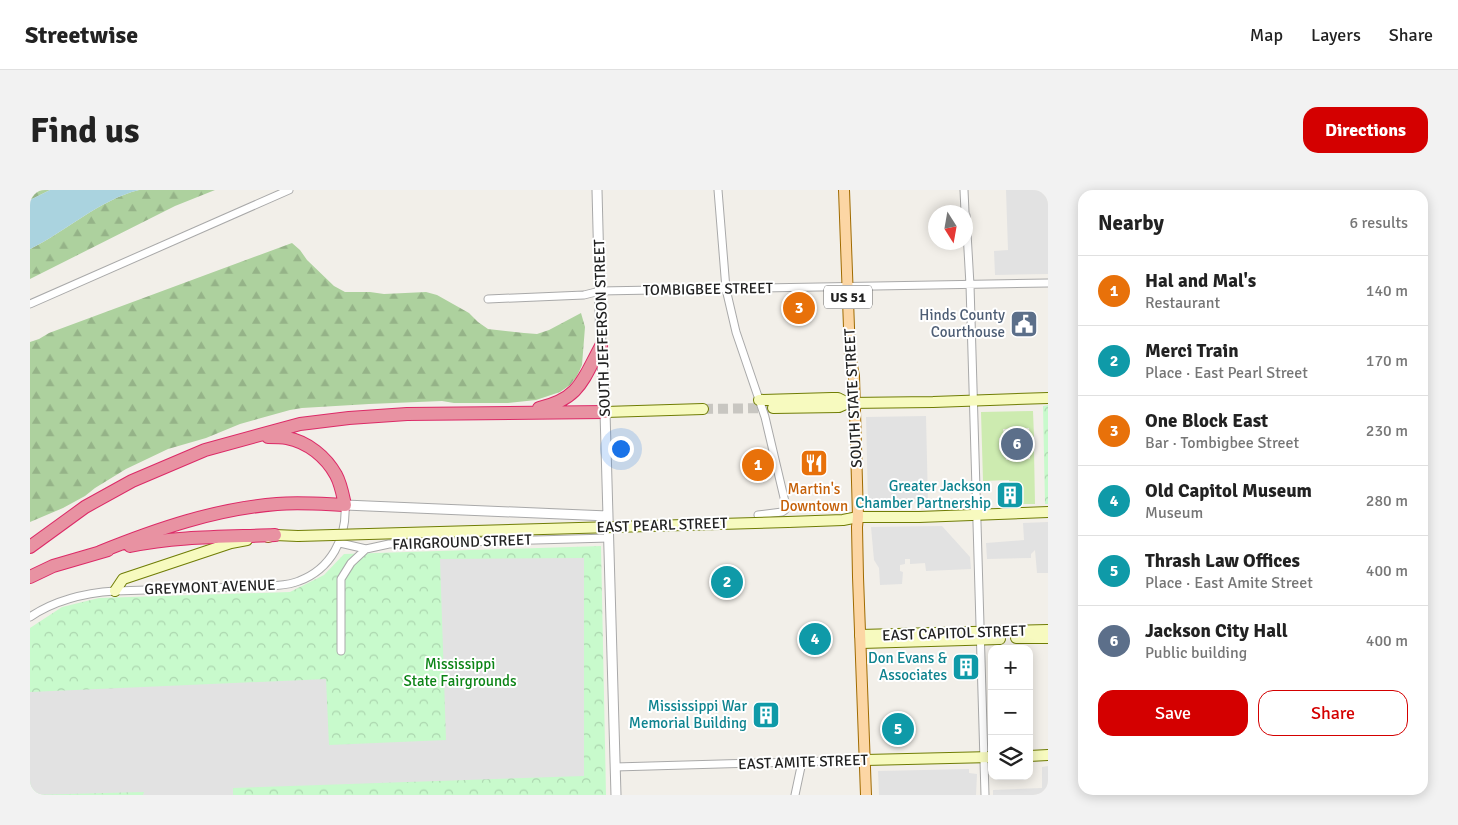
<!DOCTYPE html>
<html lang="en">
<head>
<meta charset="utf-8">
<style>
  :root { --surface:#fff; --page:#f2f2f2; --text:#222; --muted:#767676; --line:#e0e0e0; --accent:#d40000 }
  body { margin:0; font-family:Signika,sans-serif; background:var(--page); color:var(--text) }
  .controls { position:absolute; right:15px; bottom:15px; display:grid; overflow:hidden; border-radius:10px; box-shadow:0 2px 12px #0003 }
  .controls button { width:45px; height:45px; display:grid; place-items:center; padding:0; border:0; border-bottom:1px solid var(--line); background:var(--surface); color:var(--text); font:25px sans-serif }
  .compass { position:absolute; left:898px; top:15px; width:45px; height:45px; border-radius:50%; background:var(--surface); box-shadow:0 2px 12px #0003; rotate:169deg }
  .you { position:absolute; left:590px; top:258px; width:18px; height:18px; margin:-12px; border:4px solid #fff; border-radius:50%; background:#1a73e8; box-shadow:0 0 0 8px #1a73e833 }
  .badge { display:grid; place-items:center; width:32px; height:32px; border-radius:50%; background:var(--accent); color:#fff; font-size:16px; font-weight:700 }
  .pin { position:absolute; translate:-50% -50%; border:2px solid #fff; box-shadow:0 1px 5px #0006 }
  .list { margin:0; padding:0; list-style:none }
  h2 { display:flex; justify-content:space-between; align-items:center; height:65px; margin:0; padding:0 20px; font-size:21px }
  h2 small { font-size:16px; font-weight:400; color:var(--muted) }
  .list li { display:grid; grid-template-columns:32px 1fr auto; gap:15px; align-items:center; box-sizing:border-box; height:70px; padding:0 20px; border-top:1px solid var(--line) }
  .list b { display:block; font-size:19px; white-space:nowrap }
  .list p { margin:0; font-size:16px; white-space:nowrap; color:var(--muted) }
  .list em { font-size:16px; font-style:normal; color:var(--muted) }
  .actions { display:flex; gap:10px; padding:15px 20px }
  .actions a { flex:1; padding:11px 0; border:1px solid var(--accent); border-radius:15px; text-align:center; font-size:18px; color:var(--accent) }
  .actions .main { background:var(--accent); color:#fff }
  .icon { flex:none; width:28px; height:28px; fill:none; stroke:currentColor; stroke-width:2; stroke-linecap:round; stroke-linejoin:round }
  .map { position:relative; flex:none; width:1018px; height:605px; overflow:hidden; border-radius:15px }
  header { display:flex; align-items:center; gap:30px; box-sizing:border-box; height:70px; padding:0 25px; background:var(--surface); border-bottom:1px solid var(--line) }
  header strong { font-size:24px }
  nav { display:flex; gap:28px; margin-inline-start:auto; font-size:18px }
  .intro { display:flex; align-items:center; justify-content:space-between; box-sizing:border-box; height:120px; padding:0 30px }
  h1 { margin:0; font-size:35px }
  .button { padding:12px 22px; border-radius:15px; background:var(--accent); color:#fff; font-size:18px; font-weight:700 }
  main { display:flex; gap:30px; padding:0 30px }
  aside { flex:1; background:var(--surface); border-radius:15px; box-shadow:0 2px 12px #0003 }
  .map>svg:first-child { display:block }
  .grass { fill:#cdebb0 }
  .forest { fill:url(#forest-firs) }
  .park { fill:url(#park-crowns) }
  .parking { fill:#e2e2e2 }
  .water { fill:#aad3df }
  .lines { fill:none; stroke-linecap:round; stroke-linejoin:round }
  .secondary-tunnel { stroke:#c8c6c1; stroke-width:10; stroke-dasharray:10 5; stroke-linecap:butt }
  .minor-casing { stroke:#a9a9a9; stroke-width:9 }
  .tertiary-casing { stroke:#a9a9a9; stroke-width:11 }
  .secondary-casing { stroke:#707d05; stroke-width:12 }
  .primary-casing { stroke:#a06b00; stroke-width:12 }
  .motorway-casing { stroke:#dc2a67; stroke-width:14 }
  .minor { stroke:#fff; stroke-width:7 }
  .tertiary { stroke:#fff; stroke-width:9 }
  .secondary { stroke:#f7fabf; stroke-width:10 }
  .primary { stroke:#fcd6a4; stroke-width:10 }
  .motorway { stroke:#e892a2; stroke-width:12 }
  .secondary-bridge-casing { stroke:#707d05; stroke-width:12; stroke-linecap:butt }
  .secondary-bridge { stroke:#f7fabf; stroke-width:10 }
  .labels { text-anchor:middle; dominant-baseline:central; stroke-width:4; stroke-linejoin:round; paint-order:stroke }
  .shield { fill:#fff; stroke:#646464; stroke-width:1 }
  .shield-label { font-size:14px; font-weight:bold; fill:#222 }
  .street-label { font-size:15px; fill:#222; stroke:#fff }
  .service-label { font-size:15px; fill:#4e5e75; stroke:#fff; text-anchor:end }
  .culture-label { font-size:15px; fill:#0d838f; stroke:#fff; text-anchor:end }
  .food-label { font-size:15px; fill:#c56008; stroke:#fff }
  .park-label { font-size:15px; fill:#0c8416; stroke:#fff }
</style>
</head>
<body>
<header>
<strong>Streetwise</strong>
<nav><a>Map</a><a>Layers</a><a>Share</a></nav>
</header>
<div class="intro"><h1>Find us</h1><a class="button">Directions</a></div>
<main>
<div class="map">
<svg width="1018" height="605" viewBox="0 0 1018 605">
  <defs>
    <pattern id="forest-firs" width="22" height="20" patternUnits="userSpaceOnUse" patternTransform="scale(1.25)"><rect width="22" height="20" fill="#add19e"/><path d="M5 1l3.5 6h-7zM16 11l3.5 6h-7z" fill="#95b388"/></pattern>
    <pattern id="park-crowns" width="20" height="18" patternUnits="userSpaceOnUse" patternTransform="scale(1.25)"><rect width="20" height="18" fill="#c8facc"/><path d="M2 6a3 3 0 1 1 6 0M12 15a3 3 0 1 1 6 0" fill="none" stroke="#acd6af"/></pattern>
  </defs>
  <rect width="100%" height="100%" fill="#f2efe9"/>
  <path class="grass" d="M1003 221 1004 247H1000L999 238 973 239 974 247 969 248V260L975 261 976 270 1000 269V260H1004L1005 314H990L989 296H980L979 290 953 291 951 222Z"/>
  <path class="forest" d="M0 0H20L0 10Z
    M109 0H185L145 16 0 89V59C37 41 69 10 109 0Z
    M262 53 270 60 277 70 304 96 315 102H340L354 104 396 102 407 105 439 123 448 132 458 139 494 143 507 144 519 140 551 123 555 137 552 175 547 186 540 195 530 202 506 210 478 213H424L412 211 339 214 272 218 260 220 210 234 176 248 138 259 96 279 65 298 55 306 33 318 0 332V152L9 149 19 143Z"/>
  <path class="park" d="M1018 215V314H1015L1013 216Z
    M571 356 576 605H0V438L32 417 69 408 260 402 294 385 314 364Z"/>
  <path class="parking" d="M976 0H1018V84L965 85 964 61 978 60Z
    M896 226 898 313 838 314 836 227Z
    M1018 332V383H1007L1005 360 1001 364V368L957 369 956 353 994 350 993 333Z
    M912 336 940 367 941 379 896 381 895 373 880 374V369H875V374L870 375V381L873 382 872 394 850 395 849 378 844 370 841 337Z
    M554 368V586L203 598V605H113L114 602 0 605V502L296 489 299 555 416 550 410 369Z
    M1018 576V605H963V600L1012 598V577Z
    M939 579V583L947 584 946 605H849L848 581Z"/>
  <path class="water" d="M20 0H109C69 10 37 41 0 59V10Z"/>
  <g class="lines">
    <path class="secondary-tunnel" d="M673 219 743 218"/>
    <g class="minor-casing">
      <path id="minor" d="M688 0 696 99 706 142 735 227 756 316 755 320 752 322 728 325
        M934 0 935 22
        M936 25 940 95 955 605
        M458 109 554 105 570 101 1018 93
        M0 114 259 0
        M310 353 336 359
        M0 427C25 410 54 403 85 401L241 396C250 395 260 395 269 391 301 379 317 348 315 315
        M311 461V389L321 373 336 359 359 354 579 348
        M585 577 835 570
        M765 605 772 572"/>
    </g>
    <g class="tertiary-casing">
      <path id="tertiary" d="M567 0 571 156 575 222 586 605
        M315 315 578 326"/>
    </g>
    <g class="secondary-casing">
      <path id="secondary" d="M729 210 802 208H808L818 213
        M743 218 809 217 818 213 903 212 1018 208
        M575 222 673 219
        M758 332 813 330 828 327H889L1018 322
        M238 347 245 345 268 346
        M85 401 93 389 201 353 217 350
        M830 445 1018 440
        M986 448H1018
        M831 453 970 449
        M999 566 1018 565
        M835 570 962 567"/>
    </g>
    <g class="primary-casing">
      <path id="primary" d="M814 0 820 165 824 186 828 327 827 337 828 387 836 605"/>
    </g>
    <g class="motorway-casing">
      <path id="motorway" d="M509 218C550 209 553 189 571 156
        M100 356C147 346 197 347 245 345
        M0 357 55 317 102 291 175 260 270 234 319 228 377 224 575 222
        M70 362C127 339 185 319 247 314 270 312 292 314 315 315 313 306 311 294 306 285 296 267 278 252 257 248 251 247 244 247 238 247
        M0 387 23 376 78 360"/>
    </g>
    <use href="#minor" class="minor"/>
    <use href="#tertiary" class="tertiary"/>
    <use href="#secondary" class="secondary"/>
    <use href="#primary" class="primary"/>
    <use href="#motorway" class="motorway"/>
    <g class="secondary-bridge-casing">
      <path id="secondary-bridge" d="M268 346 758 332"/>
    </g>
    <use href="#secondary-bridge" class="secondary-bridge"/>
  </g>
  <defs>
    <g id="civic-square" transform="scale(1.4375)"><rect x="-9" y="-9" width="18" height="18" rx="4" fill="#5c6f8a" stroke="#fff"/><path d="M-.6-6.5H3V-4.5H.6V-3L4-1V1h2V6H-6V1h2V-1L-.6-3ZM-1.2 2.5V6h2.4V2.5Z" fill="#fff"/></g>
    <g id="restaurant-square" transform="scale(1.4375)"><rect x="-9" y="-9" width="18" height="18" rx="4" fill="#e8710a" stroke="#fff"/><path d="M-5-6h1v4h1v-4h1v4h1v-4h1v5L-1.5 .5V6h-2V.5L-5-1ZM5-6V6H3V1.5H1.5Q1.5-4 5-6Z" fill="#fff"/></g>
    <g id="building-square" transform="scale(1.4375)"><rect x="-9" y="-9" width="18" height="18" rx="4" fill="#0f9aa8" stroke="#fff"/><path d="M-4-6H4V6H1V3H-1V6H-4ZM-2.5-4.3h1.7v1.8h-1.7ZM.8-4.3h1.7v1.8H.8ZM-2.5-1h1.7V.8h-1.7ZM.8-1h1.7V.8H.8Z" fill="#fff"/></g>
  </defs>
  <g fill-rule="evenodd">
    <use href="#civic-square" x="994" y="134"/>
    <use href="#restaurant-square" x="784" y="273"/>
    <use href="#building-square" x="980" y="305"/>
    <use href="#building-square" x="936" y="477"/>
    <use href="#building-square" x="736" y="525"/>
  </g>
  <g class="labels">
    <rect class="shield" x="794" y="95.5" width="48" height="23" rx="4"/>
    <g class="shield-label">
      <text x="818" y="107">US 51</text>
    </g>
    <g class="street-label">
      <text transform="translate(678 99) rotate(-1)">TOMBIGBEE STREET</text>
      <text transform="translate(572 138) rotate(-92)">SOUTH JEFFERSON STREET</text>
      <text transform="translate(823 208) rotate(-93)">SOUTH STATE STREET</text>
      <text transform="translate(632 335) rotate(-2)">EAST PEARL STREET</text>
      <text transform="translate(432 352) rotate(-2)">FAIRGROUND STREET</text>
      <text transform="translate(180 397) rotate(-2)">GREYMONT AVENUE</text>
      <text transform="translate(924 443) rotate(-2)">EAST CAPITOL STREET</text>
      <text transform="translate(773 572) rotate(-2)">EAST AMITE STREET</text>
    </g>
    <g class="service-label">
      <text x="975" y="125">Hinds County<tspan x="975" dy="17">Courthouse</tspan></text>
    </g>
    <g class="culture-label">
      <text x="961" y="296">Greater Jackson<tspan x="961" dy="17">Chamber Partnership</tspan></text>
      <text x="917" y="468">Don Evans &amp;<tspan x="917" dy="17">Associates</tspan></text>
      <text x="717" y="516">Mississippi War<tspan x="717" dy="17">Memorial Building</tspan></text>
    </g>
    <g class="food-label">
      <text x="784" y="299">Martin's<tspan x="784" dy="17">Downtown</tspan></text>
    </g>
    <g class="park-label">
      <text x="430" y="474">Mississippi<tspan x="430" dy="17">State Fairgrounds</tspan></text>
    </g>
  </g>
</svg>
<div class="controls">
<button>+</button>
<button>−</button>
<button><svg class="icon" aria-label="layers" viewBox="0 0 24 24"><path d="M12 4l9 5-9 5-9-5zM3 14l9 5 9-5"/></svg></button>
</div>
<svg class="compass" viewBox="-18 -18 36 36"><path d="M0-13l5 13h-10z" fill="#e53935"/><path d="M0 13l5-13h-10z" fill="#767676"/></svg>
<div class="you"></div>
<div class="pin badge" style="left:728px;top:275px;background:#e8710a">1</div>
<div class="pin badge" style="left:697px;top:392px;background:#0f9aa8">2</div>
<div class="pin badge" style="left:769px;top:118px;background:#e8710a">3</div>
<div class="pin badge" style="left:785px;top:449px;background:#0f9aa8">4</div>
<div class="pin badge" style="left:868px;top:539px;background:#0f9aa8">5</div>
<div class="pin badge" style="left:987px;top:254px;background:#5c6f8a">6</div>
</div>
<aside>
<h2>Nearby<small>6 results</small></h2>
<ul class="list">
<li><span class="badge" style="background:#e8710a">1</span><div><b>Hal and Mal's</b><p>Restaurant</p></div><em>140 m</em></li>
<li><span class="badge" style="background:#0f9aa8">2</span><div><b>Merci Train</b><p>Place · East Pearl Street</p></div><em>170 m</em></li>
<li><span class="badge" style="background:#e8710a">3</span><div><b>One Block East</b><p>Bar · Tombigbee Street</p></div><em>230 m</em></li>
<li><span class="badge" style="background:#0f9aa8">4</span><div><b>Old Capitol Museum</b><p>Museum</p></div><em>280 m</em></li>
<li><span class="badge" style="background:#0f9aa8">5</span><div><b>Thrash Law Offices</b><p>Place · East Amite Street</p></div><em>400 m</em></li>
<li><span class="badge" style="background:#5c6f8a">6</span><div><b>Jackson City Hall</b><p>Public building</p></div><em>400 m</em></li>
</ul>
<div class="actions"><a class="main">Save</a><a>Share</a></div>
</aside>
</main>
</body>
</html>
